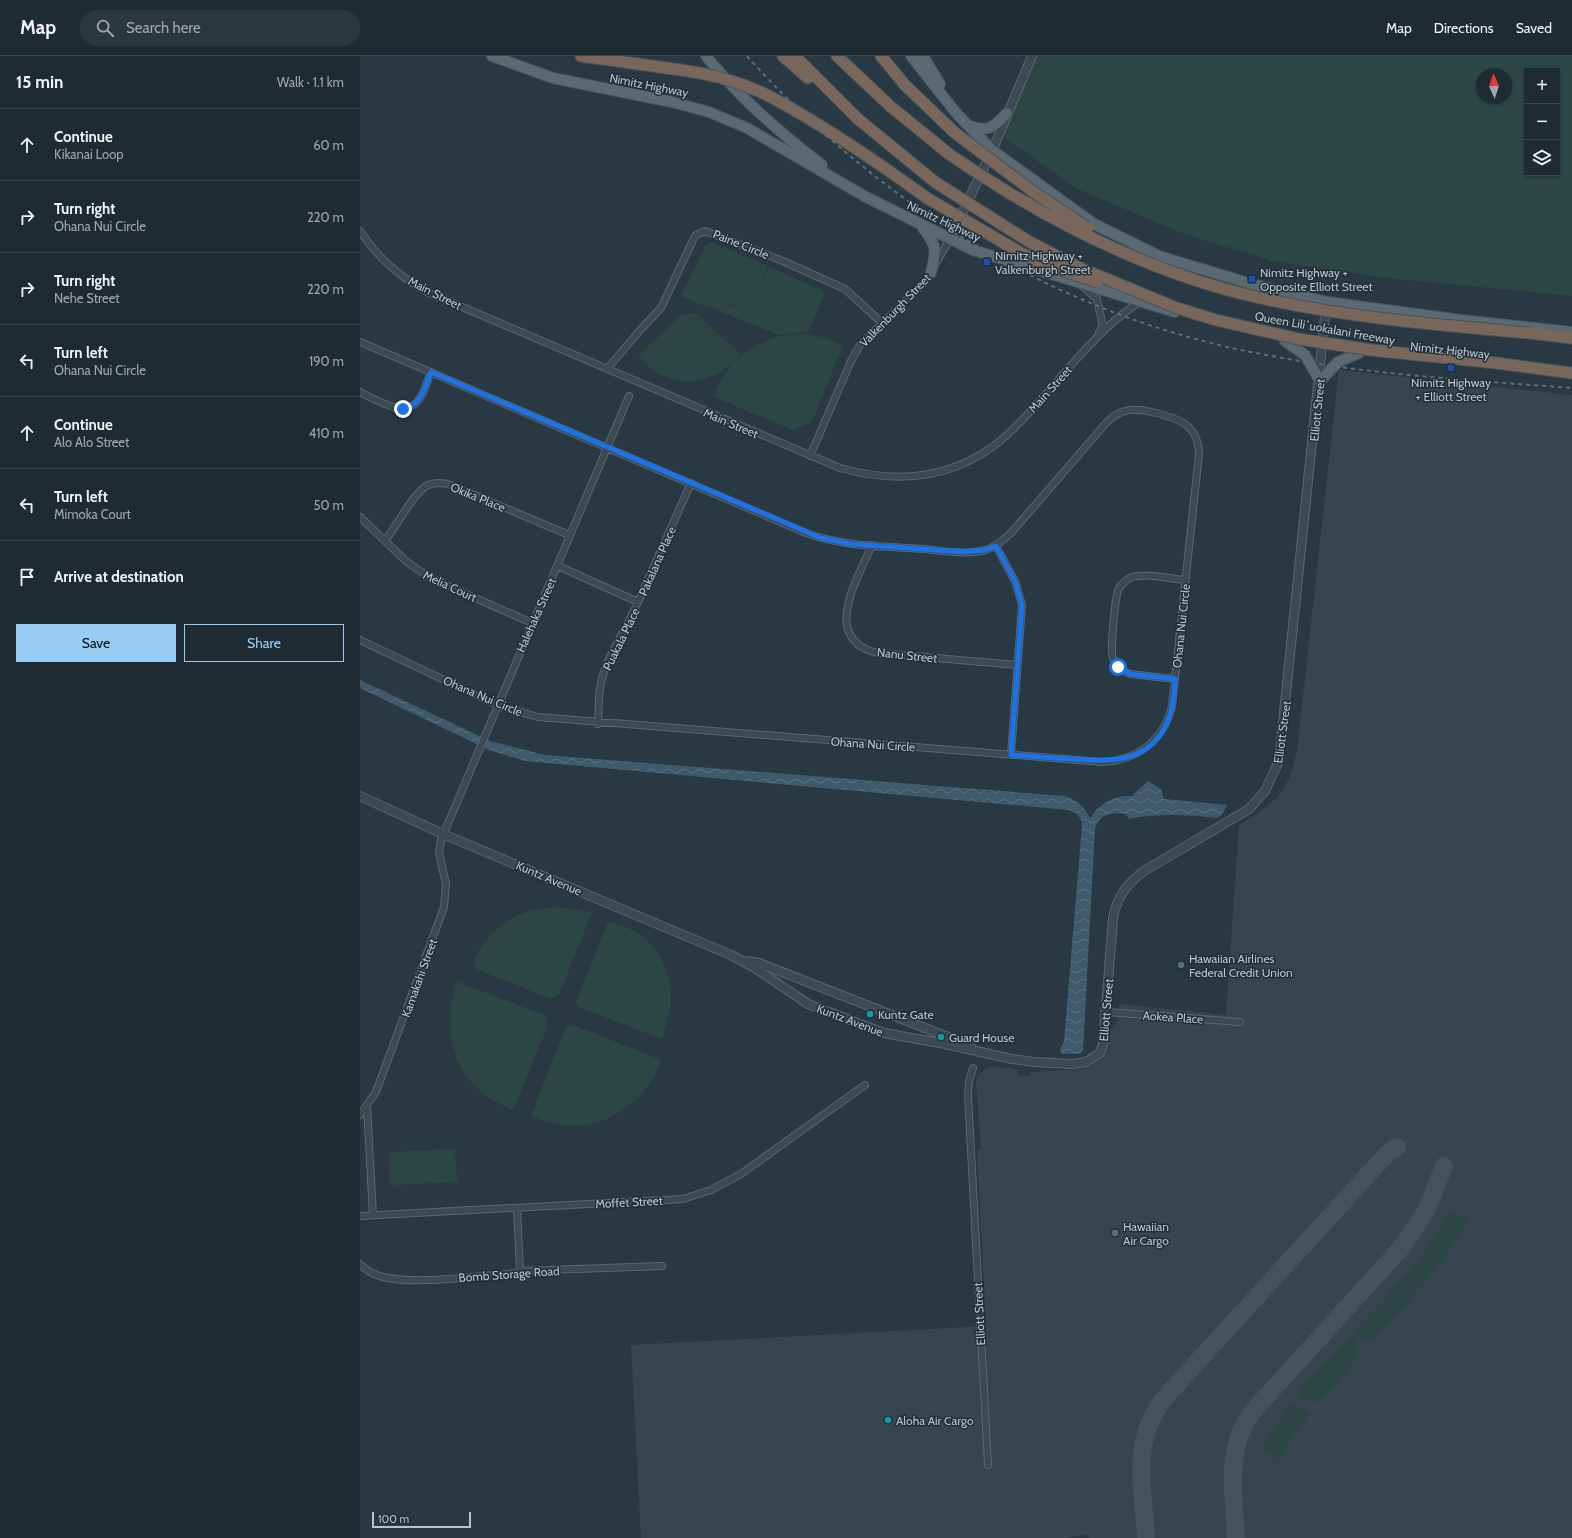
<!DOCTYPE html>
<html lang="en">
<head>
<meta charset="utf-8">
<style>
  :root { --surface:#1e2b32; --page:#2b373e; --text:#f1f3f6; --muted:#a1a7ac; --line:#3c474d; --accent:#97ccf5 }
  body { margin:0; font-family:Cabin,sans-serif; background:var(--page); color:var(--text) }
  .controls { position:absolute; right:12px; top:12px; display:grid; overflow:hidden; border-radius:0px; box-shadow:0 1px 3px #0004 }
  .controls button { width:36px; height:36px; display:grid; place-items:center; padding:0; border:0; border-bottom:1px solid var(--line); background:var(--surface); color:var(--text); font:20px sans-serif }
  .compass { position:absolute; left:1116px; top:12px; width:36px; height:36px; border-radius:50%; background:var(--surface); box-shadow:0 1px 3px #0004; rotate:357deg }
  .scale { position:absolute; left:12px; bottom:10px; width:99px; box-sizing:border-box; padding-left:4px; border:2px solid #bac4cc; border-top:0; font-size:11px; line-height:14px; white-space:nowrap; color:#bac4cc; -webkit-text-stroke:3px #212f38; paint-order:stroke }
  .stop { position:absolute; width:12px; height:12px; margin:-9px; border:3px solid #1a73e8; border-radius:50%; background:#fff }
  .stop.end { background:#1a73e8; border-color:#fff; box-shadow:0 1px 4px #0008 }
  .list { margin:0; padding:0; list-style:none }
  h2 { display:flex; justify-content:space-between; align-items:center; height:52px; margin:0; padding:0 16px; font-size:17px }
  h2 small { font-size:13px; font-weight:400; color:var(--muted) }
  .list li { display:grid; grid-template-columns:26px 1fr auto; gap:12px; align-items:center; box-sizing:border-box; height:72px; padding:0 16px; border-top:1px solid var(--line) }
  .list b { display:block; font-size:15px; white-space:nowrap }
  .list p { margin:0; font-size:13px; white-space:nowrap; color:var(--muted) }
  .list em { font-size:13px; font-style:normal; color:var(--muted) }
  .actions { display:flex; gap:8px; padding:12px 16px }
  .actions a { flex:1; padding:9px 0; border:1px solid var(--accent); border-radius:0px; text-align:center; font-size:14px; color:var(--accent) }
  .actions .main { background:var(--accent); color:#111 }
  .icon { flex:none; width:22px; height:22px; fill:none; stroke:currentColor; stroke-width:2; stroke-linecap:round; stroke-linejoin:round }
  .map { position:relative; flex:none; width:1212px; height:1482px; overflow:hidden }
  header { display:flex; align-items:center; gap:24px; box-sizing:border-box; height:56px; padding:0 20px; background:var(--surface); border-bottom:1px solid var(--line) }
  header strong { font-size:19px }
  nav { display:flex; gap:22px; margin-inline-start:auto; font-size:14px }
  .search { width:280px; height:36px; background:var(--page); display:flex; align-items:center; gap:10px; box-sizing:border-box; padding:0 14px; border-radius:22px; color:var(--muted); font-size:15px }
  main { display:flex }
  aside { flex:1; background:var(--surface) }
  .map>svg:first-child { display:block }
  .airport { fill:#374550 }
  .grass { fill:#2c4643; fill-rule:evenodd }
  .water { fill:url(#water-waves) }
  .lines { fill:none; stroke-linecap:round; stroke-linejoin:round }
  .taxiway { stroke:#44545e; stroke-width:18 }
  .minor-casing { stroke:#5b6770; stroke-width:8 }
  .tertiary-casing { stroke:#5b6770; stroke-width:10 }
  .primary-casing { stroke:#49565f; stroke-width:12 }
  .motorway-casing { stroke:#47545d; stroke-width:13 }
  .minor { stroke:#3d4a53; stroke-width:6 }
  .tertiary { stroke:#3d4a53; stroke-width:8 }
  .primary { stroke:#5b6972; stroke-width:10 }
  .motorway { stroke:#78675a; stroke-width:11 }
  .rail { stroke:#5f6f79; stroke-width:2; stroke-dasharray:4 4; stroke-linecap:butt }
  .motorway-bridge-casing { stroke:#47545d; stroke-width:13; stroke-linecap:butt }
  .motorway-bridge { stroke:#78675a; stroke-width:11 }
  .route { stroke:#1a73e8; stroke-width:5 }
  .transit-dot { fill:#1a4fb4; stroke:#212f38; stroke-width:1.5 }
  .service-dot { fill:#5c6f8a; stroke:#212f38; stroke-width:1.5 }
  .culture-dot { fill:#0f9aa8; stroke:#212f38; stroke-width:1.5 }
  .labels { text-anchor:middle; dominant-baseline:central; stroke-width:3; stroke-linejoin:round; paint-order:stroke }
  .street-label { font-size:12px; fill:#bac4cc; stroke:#212f38 }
  .poi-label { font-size:12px; fill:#bac4cc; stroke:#212f38; text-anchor:start }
</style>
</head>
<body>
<header>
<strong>Map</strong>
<div class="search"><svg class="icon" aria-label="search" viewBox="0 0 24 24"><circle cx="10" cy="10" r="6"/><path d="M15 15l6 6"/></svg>Search here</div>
<nav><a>Map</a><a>Directions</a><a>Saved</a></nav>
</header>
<main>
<aside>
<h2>15 min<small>Walk · 1.1 km</small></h2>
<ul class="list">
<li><svg class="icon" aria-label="ahead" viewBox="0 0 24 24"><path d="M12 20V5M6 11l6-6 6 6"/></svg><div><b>Continue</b><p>Kikanai Loop</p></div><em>60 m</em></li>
<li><svg class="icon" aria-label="right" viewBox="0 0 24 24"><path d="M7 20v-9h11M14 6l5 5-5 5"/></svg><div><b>Turn right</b><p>Ohana Nui Circle</p></div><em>220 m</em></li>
<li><svg class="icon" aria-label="right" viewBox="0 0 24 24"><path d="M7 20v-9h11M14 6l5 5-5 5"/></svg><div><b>Turn right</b><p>Nehe Street</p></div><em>220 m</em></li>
<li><svg class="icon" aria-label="left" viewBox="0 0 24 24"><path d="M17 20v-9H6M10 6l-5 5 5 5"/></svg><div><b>Turn left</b><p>Ohana Nui Circle</p></div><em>190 m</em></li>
<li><svg class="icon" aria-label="ahead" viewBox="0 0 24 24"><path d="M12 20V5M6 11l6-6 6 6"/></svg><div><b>Continue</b><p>Alo Alo Street</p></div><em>410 m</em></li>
<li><svg class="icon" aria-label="left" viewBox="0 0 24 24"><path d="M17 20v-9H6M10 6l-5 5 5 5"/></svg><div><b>Turn left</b><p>Mimoka Court</p></div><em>50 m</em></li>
<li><svg class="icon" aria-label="arrive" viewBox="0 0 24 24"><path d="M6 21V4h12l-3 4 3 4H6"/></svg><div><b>Arrive at destination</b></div></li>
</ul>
<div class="actions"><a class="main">Save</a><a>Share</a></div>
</aside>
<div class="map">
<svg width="1212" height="1482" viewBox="0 0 1212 1482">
  <defs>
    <pattern id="water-waves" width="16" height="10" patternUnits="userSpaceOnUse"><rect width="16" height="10" fill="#3f5a6b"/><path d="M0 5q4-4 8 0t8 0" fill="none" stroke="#59707f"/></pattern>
  </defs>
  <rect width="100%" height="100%" fill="#283943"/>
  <path class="airport" d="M979 314 1212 339V1482H729L726 1479 704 1482H281L271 1289 626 1270 617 1093H621L616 1026 618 1020 626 1013 636 1010 658 1014V1019L666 1020H669L670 1016 722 1013 731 1010 742 1002 746 997 750 974 758 965 759 948 866 959 879 769 895 759 918 741 930 721 937 694Z"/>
  <path class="grass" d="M672 0H1212V240L1027 222 915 206 824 178 720 134 638 78ZM1167 15H1197V117H1167ZM1122 18H1146V42H1122Z
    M351 186 408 210C401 231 380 254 356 253 345 252 331 244 321 240L345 191Z
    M409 211 462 234 464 239 448 276 419 279 356 254C382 249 399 235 409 211Z
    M336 257 380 298 375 305C409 276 443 270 483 289L452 366 433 374 354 341 359 328 372 307C342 334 304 331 278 300L322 258Z
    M200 851 232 856 199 939 191 943 116 913 113 905C132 867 159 853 200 851Z
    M248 866C288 872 314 908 311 948 309 960 305 972 302 983L218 951 216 946Z
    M97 926 185 959 188 970 153 1054C109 1035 87 1005 90 956 90 946 94 936 97 926Z
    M211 968 301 1004C291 1039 255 1067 219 1070 203 1071 187 1066 171 1060L206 970Z
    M95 1093 97 1126 30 1129 29 1096Z
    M1090 1154 1108 1163C1081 1211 1049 1245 1012 1285H1004L996 1274C1030 1236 1069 1200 1090 1154Z
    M991 1279 998 1293 996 1304 957 1346H950L938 1340 943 1331Z
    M933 1347 950 1357 923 1396 920 1404 902 1392 910 1379Z"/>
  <path class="water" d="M0 624 130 685 185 699 705 740C716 744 726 751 730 763 739 747 754 739 772 740L788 725 801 733 804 743 867 749 862 759 857 762C827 759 798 757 769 763L766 758C752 756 739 758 735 773L723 995 720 998H702L700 994 704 985 722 769C721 761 717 756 708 754L165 705 129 694 0 632Z"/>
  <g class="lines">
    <path class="taxiway" d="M786 1482C783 1429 770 1381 808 1338L1026 1099 1037 1091
      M876 1482C874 1438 864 1391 894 1354L1041 1192 1067 1153 1084 1110"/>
    <g class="minor-casing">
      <path id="minor" d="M0 175C18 202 39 220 67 236L480 412C541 429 598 423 647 379 670 358 691 332 712 308 733 285 754 262 781 245
        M721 229 737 243 743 270 739 276
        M0 286 446 477C484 491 524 490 564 493 584 495 606 499 626 494 636 491 643 484 651 477L747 366C762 351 777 352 796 357 821 363 838 370 839 398L812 650C804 684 778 704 743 706L178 661 137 649 0 584
        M247 313 281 273 301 252 333 184 336 179 345 175 423 205 485 233 521 266
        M0 336C16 344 47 364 60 342 65 335 67 325 71 316
        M450 400 491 305 500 289 566 225 590 183
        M0 461 47 506 72 523 172 567
        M25 485C35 472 54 437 66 430 74 426 82 426 91 429L209 479
        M512 489C498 522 459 584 518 597L657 609
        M636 490 655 525 662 549 651 699
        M198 510 278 546 331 427
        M815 623 770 618C762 615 756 610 753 602 750 594 755 540 759 532 762 528 766 524 770 522 783 516 811 523 825 524
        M238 668C239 654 238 640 241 627 247 598 267 573 278 546
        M747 956 880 966
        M613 1012 609 1025 608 1039 628 1409
        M7 1051 13 1159
        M0 1059 16 1036 84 851 86 828 79 797 81 784 269 340
        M157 1153 160 1215
        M0 1160 323 1143 351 1134 381 1118 505 1029
        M0 1208C6 1214 15 1219 23 1221 57 1229 113 1220 149 1218L160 1215 302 1210"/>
    </g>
    <g class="tertiary-casing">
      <path id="tertiary" d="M590 183 635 88 672 0
        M0 740 83 778 371 899 395 912 448 948 524 977 585 988 652 1003 674 1006 712 1008 726 1006 740 997 743 988 753 863C756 842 767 827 784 815L889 753 905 735 919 705 966 251
        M388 905 399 907 611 990"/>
    </g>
    <g class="primary-casing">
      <path id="primary" d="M132 0 193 22 312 46 349 56 387 72 506 141 613 194 815 256
        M346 0C379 42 420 77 462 109
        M551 0 597 58 632 94 734 168 799 200 888 227 967 246 1101 264 1212 276
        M563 0 580 28
        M608 69C628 77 633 72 647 57
        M563 172C578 191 576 194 571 217
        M925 285 945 299 960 325 978 306 999 297"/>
    </g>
    <g class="motorway-casing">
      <path id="motorway" d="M221 0 321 14
        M423 0 448 22
        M435 0 498 63 575 126
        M477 0 530 50 589 98
        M521 0 545 29 595 77
        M409 40C465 70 516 105 567 142
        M1170 277 1212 282
        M1136 307 1212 317"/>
    </g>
    <use href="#minor" class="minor"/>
    <use href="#tertiary" class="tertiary"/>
    <use href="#primary" class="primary"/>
    <use href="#motorway" class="motorway"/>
    <path class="rail" d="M387 0C520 149 698 259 896 297 1000 318 1106 324 1212 332"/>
    <g class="motorway-bridge-casing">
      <path id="motorway-bridge" d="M321 14C352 18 381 26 409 40
        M595 77 675 137 728 172
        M589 98C682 162 788 217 900 242 989 262 1080 269 1170 277
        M575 126 668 185 720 212 817 252 856 264 939 283 1011 294 1136 307
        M567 142 661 197 684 208 737 226"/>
    </g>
    <use href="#motorway-bridge" class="motorway-bridge"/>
  </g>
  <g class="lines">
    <path class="route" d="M43 353C61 350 65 331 71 316L461 482 491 488 604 496 625 494 636 490 655 525 662 549 651 699C671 700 690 702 709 703 751 706 794 708 810 659 814 647 814 635 815 623L770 618 758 611"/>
  </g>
  <g class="transit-dot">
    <rect x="623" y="202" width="8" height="8" rx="2"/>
    <rect x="888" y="219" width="8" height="8" rx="2"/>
    <rect x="1087" y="308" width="8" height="8" rx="2"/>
  </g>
  <g class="service-dot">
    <circle cx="821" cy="909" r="4"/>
    <circle cx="755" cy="1177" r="4"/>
  </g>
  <g class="culture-dot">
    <circle cx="510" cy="958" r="4"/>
    <circle cx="581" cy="981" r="4"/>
    <circle cx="528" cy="1364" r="4"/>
  </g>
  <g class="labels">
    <g class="street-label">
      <text transform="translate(289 29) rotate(11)">Nimitz Highway</text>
      <text transform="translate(584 165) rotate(25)">Nimitz Highway</text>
      <text transform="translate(381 188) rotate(22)">Paine Circle</text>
      <text transform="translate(75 237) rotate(27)">Main Street</text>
      <text transform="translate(535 254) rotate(-46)">Valkenburgh Street</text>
      <text transform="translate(965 272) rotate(10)">Queen Liliʻuokalani Freeway</text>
      <text transform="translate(1090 294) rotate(6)">Nimitz Highway</text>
      <text transform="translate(690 333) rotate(-48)">Main Street</text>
      <text transform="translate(957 354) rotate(-84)">Elliott Street</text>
      <text transform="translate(371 367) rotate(23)">Main Street</text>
      <text transform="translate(118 441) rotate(22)">Okika Place</text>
      <text transform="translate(297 505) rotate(-66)">Pakalana Place</text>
      <text transform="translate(90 530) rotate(25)">Melia Court</text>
      <text transform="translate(176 559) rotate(-66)">Halehaka Street</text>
      <text transform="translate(821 570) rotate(-84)">Ohana Nui Circle</text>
      <text transform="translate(261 583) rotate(-64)">Puakala Place</text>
      <text transform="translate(547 599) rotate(6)">Nanu Street</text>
      <text transform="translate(123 640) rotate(23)">Ohana Nui Circle</text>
      <text transform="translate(922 676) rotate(-82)">Elliott Street</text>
      <text transform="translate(513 688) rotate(4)">Ohana Nui Circle</text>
      <text transform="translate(189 822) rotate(23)">Kuntz Avenue</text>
      <text transform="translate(59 922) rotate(-70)">Kamakahi Street</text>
      <text transform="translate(746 954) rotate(-85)">Elliott Street</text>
      <text transform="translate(813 961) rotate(4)">Aokea Place</text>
      <text transform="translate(490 964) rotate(21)">Kuntz Avenue</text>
      <text transform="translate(269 1146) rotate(-3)">Moffet Street</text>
      <text transform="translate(149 1218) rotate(-4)">Bomb Storage Road</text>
      <text transform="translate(619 1258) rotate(-93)">Elliott Street</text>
    </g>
    <g class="poi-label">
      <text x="635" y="199">Nimitz Highway +<tspan x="635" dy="14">Valkenburgh Street</tspan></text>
      <text x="900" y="216">Nimitz Highway +<tspan x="900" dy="14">Opposite Elliott Street</tspan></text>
      <text x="1091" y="326" text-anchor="middle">Nimitz Highway<tspan x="1091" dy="14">+ Elliott Street</tspan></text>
      <text x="829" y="902">Hawaiian Airlines<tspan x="829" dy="14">Federal Credit Union</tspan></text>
      <text x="518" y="958">Kuntz Gate</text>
      <text x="589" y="981">Guard House</text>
      <text x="763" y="1170">Hawaiian<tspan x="763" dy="14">Air Cargo</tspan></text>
      <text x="536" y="1364">Aloha Air Cargo</text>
    </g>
  </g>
</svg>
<div class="controls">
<button>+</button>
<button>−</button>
<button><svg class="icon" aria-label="layers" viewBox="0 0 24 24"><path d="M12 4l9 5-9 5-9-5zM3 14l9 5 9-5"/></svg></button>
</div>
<svg class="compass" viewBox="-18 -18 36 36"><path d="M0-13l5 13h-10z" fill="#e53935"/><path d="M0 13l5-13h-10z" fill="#a1a7ac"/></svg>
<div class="scale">100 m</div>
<div class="stop" style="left:758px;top:611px"></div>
<div class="stop end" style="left:43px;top:353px"></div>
</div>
</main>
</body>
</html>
